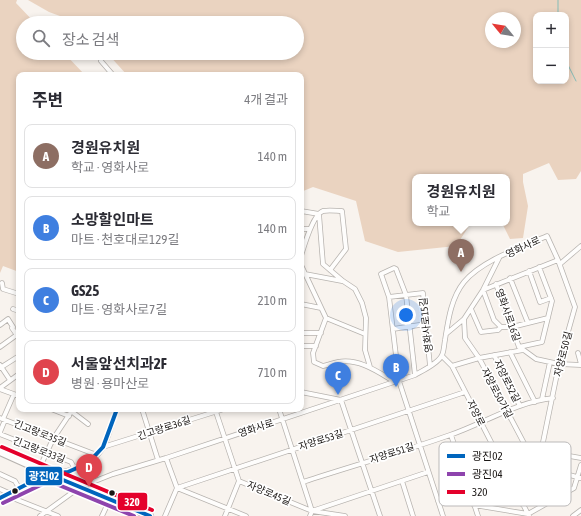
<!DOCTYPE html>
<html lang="ko">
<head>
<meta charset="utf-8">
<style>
  :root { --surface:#fff; --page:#f2f2f3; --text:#2b2b33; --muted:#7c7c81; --line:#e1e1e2; --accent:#686461 }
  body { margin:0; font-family:"Asap Condensed","Noto Sans KR",sans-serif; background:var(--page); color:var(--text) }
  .controls { position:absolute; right:12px; top:12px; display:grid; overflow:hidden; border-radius:8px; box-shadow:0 2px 6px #0003 }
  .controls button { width:36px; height:36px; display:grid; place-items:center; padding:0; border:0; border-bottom:1px solid var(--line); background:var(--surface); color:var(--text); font:20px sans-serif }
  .compass { position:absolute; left:485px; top:12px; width:36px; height:36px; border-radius:50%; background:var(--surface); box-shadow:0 2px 6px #0003; rotate:300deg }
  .you { position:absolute; left:406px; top:315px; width:14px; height:14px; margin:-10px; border:3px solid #fff; border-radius:50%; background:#1a73e8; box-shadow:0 0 0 6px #1a73e833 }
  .badge { display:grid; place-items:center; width:26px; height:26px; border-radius:50%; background:var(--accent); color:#fff; font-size:13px; font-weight:700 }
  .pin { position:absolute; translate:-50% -33px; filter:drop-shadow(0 1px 2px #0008) }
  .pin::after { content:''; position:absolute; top:21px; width:14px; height:12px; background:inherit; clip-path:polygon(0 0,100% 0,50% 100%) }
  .popup { position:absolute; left:412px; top:174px; width:98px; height:52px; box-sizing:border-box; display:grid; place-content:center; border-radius:8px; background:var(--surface); filter:drop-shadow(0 1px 3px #0005); font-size:13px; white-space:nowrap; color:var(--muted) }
  .popup b { font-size:15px; color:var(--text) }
  .popup::after { content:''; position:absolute; left:50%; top:100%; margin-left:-8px; border:8px solid transparent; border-top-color:var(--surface) }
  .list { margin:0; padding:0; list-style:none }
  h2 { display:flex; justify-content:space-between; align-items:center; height:52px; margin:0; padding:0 16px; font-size:17px }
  h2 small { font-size:13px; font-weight:400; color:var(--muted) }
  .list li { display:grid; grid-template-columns:26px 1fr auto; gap:12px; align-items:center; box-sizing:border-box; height:64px; margin:0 8px 8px; padding:0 8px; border:1px solid var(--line); border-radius:8px }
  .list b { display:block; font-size:15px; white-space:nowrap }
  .list p { margin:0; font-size:13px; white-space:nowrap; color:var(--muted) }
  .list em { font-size:13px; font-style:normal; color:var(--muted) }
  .icon { flex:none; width:22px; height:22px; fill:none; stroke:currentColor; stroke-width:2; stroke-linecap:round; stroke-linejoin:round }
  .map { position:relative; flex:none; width:581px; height:516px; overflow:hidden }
  .search { position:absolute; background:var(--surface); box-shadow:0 2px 6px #0003; left:16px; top:16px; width:288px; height:44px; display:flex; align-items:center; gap:10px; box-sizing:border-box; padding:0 14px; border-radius:22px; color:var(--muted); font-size:15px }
  .panel { position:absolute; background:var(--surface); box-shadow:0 2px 6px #0003; left:16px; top:72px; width:288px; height:340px; border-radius:8px }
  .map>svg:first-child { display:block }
  .green { fill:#ead3c0; fill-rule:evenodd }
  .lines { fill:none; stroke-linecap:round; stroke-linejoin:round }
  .stream { stroke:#85bcb7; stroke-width:1 }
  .minor-casing { stroke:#b7b3af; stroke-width:5.5 }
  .secondary-casing { stroke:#b7b3af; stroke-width:7 }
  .primary-casing { stroke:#b7b3af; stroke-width:8 }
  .minor { stroke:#fefdfc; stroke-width:4 }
  .secondary { stroke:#fefdfc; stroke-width:5.5 }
  .primary { stroke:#fefdfc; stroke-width:6 }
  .bus-1-casing { stroke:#fff; stroke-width:7 }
  .bus-2-casing { stroke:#fff; stroke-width:7 }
  .bus-3-casing { stroke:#fff; stroke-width:7 }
  .bus-1 { stroke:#0065bd; stroke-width:4 }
  .bus-2 { stroke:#8e44ad; stroke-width:4 }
  .bus-3 { stroke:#e4002b; stroke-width:4 }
  .bus-dot { fill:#1b1715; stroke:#fff; stroke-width:1.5 }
  .labels { text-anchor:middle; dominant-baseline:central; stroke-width:3.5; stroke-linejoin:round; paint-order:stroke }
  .street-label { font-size:10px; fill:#1b1715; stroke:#fff }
  .key { fill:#fff; stroke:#bbb9b9; stroke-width:1 }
  .key-label { font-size:11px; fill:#1b1715 }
  .line-badge { stroke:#fff; stroke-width:1.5 }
  .badge-label { font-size:11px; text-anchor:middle; font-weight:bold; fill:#fff }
</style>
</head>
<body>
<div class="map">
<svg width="581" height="516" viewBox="0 0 581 516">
  <rect width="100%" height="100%" fill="#f8f3ee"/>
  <path class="green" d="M0 0H17L16 3 35 23H23V53H64L85 75H19V272L3 266 0 273Z
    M28 0H581V171L576 179 558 180 549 163 523 174V182L528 206 523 238 510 239 502 223H507V177H415V223H471L456 246 398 252 365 241 356 201 313 187 301 192V75H127L107 53H297V23H79L49 12ZM536 15H566V81H536ZM491 18H515V42H491Z"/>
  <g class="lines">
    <path class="stream" d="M558 0V15
      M566 61 576 81"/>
    <g class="minor-casing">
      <path id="minor" d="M101 61 113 75
        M301 211 319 214
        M319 214 323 264 343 281 355 289 362 303 366 318 365 350 370 367
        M301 229H310
        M301 256C304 246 313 214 323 211 329 210 337 211 342 211L346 249 330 270
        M560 264 581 246
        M301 265 326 318 313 353 314 362 323 366C328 365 333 363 338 362 359 358 378 372 395 382
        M529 271 540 302 551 298
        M305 274 342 281
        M510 278 528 323
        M2 283 3 289 19 294
        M496 284 519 347
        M389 297 423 293 430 366
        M301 304 321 308
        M13 309 19 311
        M471 309 481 332 498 330 501 327
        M326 318 365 334
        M548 318 512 327H501L494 320 483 290 558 260
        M464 319 465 338 479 358 536 466 581 478
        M0 325 8 319 13 327 12 328 19 338
        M393 329 426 324
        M301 333H321
        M446 334 464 319 483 290 499 258
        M301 346H316
        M0 347 18 334
        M519 347 542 342 552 301 539 267
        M521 348 536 359 559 364 581 365
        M510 352 535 402
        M578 353 581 364
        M494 355 520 406
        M442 356 452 366 529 516
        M0 365 10 380
        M452 366 479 358 523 350
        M0 368 19 356
        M415 375 406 295 396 269 394 268 381 274 389 297 399 381 443 516
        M0 388 19 374
        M0 389 19 396
        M301 392 341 400 380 516
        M542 399 550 362
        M51 409 69 416
        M142 409 158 460
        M215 409 239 481 225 516
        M279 409 312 511 310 516
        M71 411 88 424
        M0 418 97 455
        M3 419 14 394
        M0 432 5 420
        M0 434 71 462 75 469
        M451 435 478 516
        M103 447 224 409
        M541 451 581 458
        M39 469 53 439 73 409
        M0 474 15 481 19 488
        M51 474C71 471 91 466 103 448 109 437 112 421 117 409
        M239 481 312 511 345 516
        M402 481 413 516
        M303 482C352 466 402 452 450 435 485 423 516 402 553 398
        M177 488 465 392
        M177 488 246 516
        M0 489 9 493
        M5 495 58 516
        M438 501 509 477
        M474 505 528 514 574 488 581 465
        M312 511 428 472
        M40 516 80 487 113 474 166 458 415 375C422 371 439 363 442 355 444 351 444 345 445 340 448 321 451 298 464 282 482 260 522 247 547 236L558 260 575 307 559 364 542 447 523 505
        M102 516 110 499
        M165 516 177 488 166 458
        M573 516 581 510"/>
    </g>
    <g class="secondary-casing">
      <path id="secondary" d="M0 498 49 474"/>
    </g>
    <g class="primary-casing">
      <path id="primary" d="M0 452 49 474 150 516"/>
    </g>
    <use href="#minor" class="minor"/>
    <use href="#secondary" class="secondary"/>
    <use href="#primary" class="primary"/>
    <g class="bus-1-casing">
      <path id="bus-1" d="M51 475 150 516
        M0 498 41 477 49 474 68 472 88 463 103 447 117 409"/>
    </g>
    <g class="bus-2-casing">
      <path id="bus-2" d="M3 503 49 481 134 516"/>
    </g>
    <g class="bus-3-casing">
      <path id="bus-3" d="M2 447 51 468 152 510"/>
    </g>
    <use href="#bus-1" class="bus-1"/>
    <use href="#bus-2" class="bus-2"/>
    <use href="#bus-3" class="bus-3"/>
  </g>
  <g class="bus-dot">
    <circle cx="15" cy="491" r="3.5"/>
    <circle cx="112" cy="493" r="3.5"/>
  </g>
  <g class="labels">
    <g class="street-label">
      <text transform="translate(523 247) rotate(-25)">영화사로</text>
      <text transform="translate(508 315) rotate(70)">영화사로16길</text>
      <text transform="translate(426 325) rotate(-96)">영화사로15길</text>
      <text transform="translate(563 354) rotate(-76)">자양로50길</text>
      <text transform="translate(507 381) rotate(63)">자양로52길</text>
      <text transform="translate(497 393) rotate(62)">자양로50가길</text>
      <text transform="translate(476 413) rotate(63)">자양로</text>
      <text transform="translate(164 428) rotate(-18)">긴고랑로36길</text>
      <text transform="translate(256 428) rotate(-18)">영화사로</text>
      <text transform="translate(40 433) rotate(21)">긴고랑로35길</text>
      <text transform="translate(321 440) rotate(-18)">자양로53길</text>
      <text transform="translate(39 450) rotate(21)">긴고랑로33길</text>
      <text transform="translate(392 453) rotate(-18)">자양로51길</text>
      <text transform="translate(269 493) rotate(23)">자양로45길</text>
    </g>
  </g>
  <rect x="439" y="442" width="132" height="64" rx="6" class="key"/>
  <rect x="447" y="454" width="18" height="4" fill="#0065bd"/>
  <rect x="447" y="472" width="18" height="4" fill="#8e44ad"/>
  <rect x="447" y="490" width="18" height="4" fill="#e4002b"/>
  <g class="key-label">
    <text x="472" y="460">광진02</text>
    <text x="472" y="478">광진04</text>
    <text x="472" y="496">320</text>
  </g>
  <g class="line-badge">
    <rect x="25" y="466" width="38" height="20" rx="4" fill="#0065bd"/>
    <rect x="117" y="492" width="31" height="19" rx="4" fill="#e4002b"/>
  </g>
  <g class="badge-label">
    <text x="44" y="480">광진02</text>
    <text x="132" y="506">320</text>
  </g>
</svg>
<div class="controls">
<button>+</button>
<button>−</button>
</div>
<svg class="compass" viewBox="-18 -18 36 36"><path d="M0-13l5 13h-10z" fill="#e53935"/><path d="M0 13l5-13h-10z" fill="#7c7c81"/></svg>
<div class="you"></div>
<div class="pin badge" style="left:461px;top:272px;background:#8d6e63">A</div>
<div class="popup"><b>경원유치원</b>학교</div>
<div class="pin badge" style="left:396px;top:387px;background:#3f7fe0">B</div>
<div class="pin badge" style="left:338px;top:395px;background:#3f7fe0">C</div>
<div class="pin badge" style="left:89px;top:487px;background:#e0444e">D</div>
<div class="search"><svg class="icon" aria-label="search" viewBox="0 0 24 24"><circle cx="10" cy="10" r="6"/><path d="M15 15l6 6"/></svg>장소 검색</div>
<section class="panel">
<h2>주변<small>4개 결과</small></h2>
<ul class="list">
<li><span class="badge" style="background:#8d6e63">A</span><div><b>경원유치원</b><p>학교 · 영화사로</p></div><em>140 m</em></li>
<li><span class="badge" style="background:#3f7fe0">B</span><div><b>소망할인마트</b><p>마트 · 천호대로129길</p></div><em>140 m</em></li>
<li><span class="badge" style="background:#3f7fe0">C</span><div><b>GS25</b><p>마트 · 영화사로7길</p></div><em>210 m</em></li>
<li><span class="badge" style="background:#e0444e">D</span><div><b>서울앞선치과2F</b><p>병원 · 용마산로</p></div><em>710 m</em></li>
</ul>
</section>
</div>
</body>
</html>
